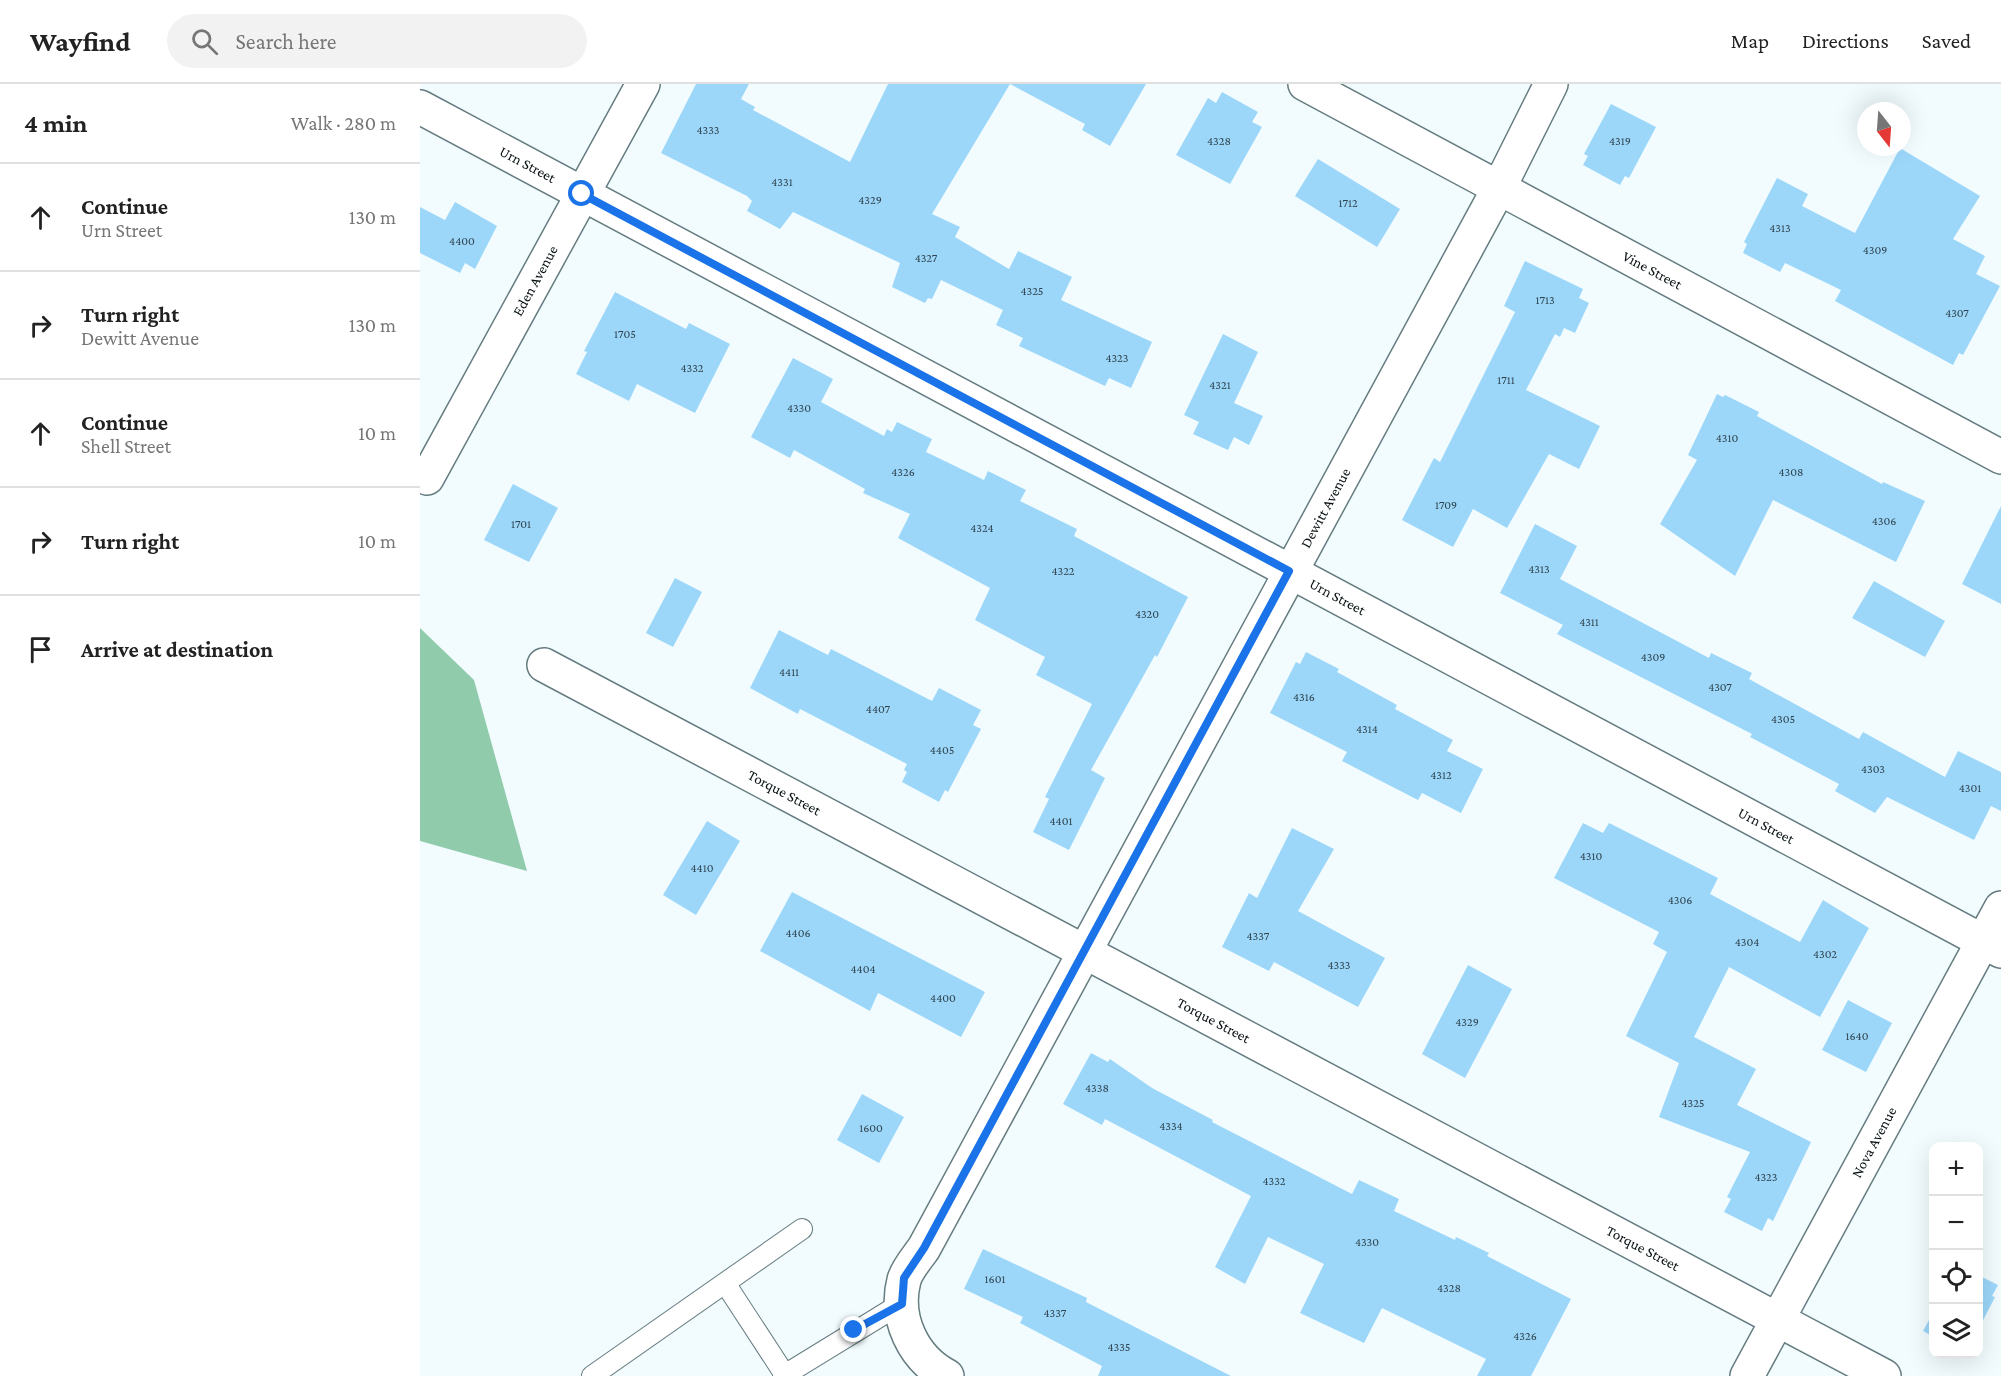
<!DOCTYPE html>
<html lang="en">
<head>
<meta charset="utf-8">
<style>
  :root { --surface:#fff; --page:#f2f2f2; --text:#222; --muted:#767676; --line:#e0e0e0 }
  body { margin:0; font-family:"Crimson Pro",serif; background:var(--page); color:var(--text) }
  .controls { position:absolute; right:18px; bottom:18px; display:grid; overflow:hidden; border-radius:12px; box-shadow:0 6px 24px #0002 }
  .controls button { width:54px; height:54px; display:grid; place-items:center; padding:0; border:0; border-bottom:2px solid var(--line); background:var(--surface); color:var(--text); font:30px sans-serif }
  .compass { position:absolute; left:1437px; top:18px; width:54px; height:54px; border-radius:50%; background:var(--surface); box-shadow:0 6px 24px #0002; rotate:163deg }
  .stop { position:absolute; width:18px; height:18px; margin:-14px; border:4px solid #1a73e8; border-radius:50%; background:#fff }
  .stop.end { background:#1a73e8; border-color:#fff; box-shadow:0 2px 6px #0008 }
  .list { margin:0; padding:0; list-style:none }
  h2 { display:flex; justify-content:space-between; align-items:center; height:78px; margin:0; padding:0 24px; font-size:26px }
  h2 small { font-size:20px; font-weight:400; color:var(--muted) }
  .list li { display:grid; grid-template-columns:39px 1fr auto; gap:18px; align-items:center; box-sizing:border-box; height:108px; padding:0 24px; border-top:2px solid var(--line) }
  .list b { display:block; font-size:22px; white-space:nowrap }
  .list p { margin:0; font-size:20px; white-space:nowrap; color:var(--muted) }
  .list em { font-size:20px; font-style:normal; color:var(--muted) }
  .icon { flex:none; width:33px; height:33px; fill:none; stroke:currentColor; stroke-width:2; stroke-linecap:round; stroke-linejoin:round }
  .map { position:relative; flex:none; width:1581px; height:1292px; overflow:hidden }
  header { display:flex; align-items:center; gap:36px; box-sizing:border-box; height:84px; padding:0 30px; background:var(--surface); border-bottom:2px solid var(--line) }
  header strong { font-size:28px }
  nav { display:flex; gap:33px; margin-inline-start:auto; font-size:21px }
  .search { width:420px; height:54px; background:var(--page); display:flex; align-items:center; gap:15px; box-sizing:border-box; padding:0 21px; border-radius:33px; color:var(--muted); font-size:22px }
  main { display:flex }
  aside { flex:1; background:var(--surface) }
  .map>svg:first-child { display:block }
  .forest { fill:#90ccab }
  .building { fill:#9cd7fa }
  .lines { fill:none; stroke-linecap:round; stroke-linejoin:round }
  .lane-casing { stroke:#657c80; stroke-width:22 }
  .street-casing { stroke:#657c80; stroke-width:36 }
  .lane { stroke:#fff; stroke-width:20 }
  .street { stroke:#fff; stroke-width:33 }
  .route { stroke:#1a73e8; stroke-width:8 }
  .labels { text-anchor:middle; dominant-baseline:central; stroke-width:4.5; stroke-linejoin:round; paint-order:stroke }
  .number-label { font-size:12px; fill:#2e434e }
  .street-label { font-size:15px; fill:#091214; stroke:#fff }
</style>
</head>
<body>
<header>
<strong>Wayfind</strong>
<div class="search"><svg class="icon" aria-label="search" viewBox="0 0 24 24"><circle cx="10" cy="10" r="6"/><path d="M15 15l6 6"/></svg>Search here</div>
<nav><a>Map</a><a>Directions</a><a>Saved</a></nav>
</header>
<main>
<aside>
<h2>4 min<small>Walk · 280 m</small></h2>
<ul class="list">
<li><svg class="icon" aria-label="ahead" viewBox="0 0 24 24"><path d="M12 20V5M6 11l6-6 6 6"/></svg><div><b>Continue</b><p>Urn Street</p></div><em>130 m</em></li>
<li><svg class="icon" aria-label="right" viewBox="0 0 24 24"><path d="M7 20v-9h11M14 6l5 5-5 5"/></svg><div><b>Turn right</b><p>Dewitt Avenue</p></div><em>130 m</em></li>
<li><svg class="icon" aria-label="ahead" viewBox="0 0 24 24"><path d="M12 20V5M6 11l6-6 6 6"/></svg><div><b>Continue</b><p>Shell Street</p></div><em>10 m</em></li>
<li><svg class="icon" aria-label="right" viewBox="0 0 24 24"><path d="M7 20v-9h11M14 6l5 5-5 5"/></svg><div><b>Turn right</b></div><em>10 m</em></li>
<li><svg class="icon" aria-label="arrive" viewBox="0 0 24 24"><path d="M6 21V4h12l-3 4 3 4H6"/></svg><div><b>Arrive at destination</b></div></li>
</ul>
</aside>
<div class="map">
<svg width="1581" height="1292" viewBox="0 0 1581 1292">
  <rect width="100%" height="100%" fill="#f2fcfe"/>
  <path class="forest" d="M0 544 54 596 107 787 0 757Z"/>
  <path class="building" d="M276 0H329L321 15 335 23 333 26 430 78 468 0H726L690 62 662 46 665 40 590 0 512 130 540 143 535 153 589 185 598 167 652 193 641 216 732 258 711 304 689 294 685 302 599 262 603 254 576 241 583 226 521 196 512 215 508 214 505 219 472 203 480 179 373 128 360 145 327 127 332 117 327 112 241 69Z
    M802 8 838 28 832 38 842 43 810 100 756 71 788 14 796 19Z
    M1191 20 1236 43 1209 94 1205 92 1200 101 1163 81 1168 72 1164 70Z
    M1480 64 1560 112 1533 155 1565 172 1556 190 1580 202 1543 271 1539 269 1533 281 1415 217 1421 206 1365 179 1360 188 1323 169 1327 160 1324 158 1357 94 1388 110 1382 122 1435 149Z
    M898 75 980 125 957 163 875 112Z
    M35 118 77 142 55 185 45 179 40 189 0 169V123L25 136Z
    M1105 177 1163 205 1159 214 1169 219 1155 249 1144 244 1140 253 1135 250 1106 306 1180 342 1159 385 1129 370 1087 444 1053 425 1033 463 982 436 1014 374 1020 378 1095 228 1084 222Z
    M195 208 266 245 269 239 310 260 275 329 217 300 209 317 156 290 167 268 164 267Z
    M803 250 838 268 814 319 843 332 829 361 814 353 808 366 773 350 779 338 764 331Z
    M373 274 413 295 401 318 464 352 467 345 472 348 477 338 512 355 506 368 564 396 568 387 606 406 600 417 657 445 654 452 768 513 737 573 735 571 671 686 685 694 649 766 613 748 629 715 625 713 672 620 616 591 625 573 555 536 570 504 478 454 490 430 443 409 445 405 374 366 370 374 331 353Z
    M1297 310 1303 313 1305 311 1339 328 1337 332 1462 400 1463 398 1505 417 1476 478 1353 416 1315 492 1240 440 1277 376 1268 371Z
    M93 400 138 424 109 478 64 456Z
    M1581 422V520L1542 500Z
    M1115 440 1157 462 1140 495 1289 574 1291 569 1332 589 1329 595 1439 655 1443 648 1525 693 1538 667 1581 688V727L1571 722 1554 756 1467 713 1455 729 1415 707 1419 700 1330 653 1332 650 1137 550 1143 541 1080 509Z
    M255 494 282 508 253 563 226 549Z
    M1454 497 1525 537 1505 573 1432 534Z
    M359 546 408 571 411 565 512 617 519 604 561 626 553 641 561 645 528 708 525 706 519 718 482 698 487 688 484 686 487 680 380 625 378 630 330 604Z
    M886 568 919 585 917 588 977 621 975 625 1033 656 1027 667 1063 685 1041 729 1002 709 998 716 922 677 927 668 850 629 876 578 880 580Z
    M287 737 320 757 276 831 243 811Z
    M1163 739 1183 749 1189 739 1298 794 1290 810 1380 858 1403 816 1449 844 1400 933 1309 883 1274 953 1336 985 1317 1021 1391 1058 1353 1137 1348 1134 1342 1147 1304 1128 1311 1115 1307 1113 1330 1068 1239 1033 1259 979 1206 952 1247 868 1233 860 1239 848 1134 794Z
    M872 744 914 765 878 827 965 874 938 923 854 878 849 887 802 863 829 809 837 814Z
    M372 808 565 908 541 953 458 909 450 927 340 867Z
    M1048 881 1092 905 1045 994 1002 970Z
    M1428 916 1472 939 1446 988 1402 966Z
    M671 969 688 978 690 975 732 1004 793 1036 792 1038 932 1110 939 1096 979 1115 974 1127 1035 1156 1036 1153 1069 1169 1067 1172 1151 1215 1111 1292H1057L1066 1275 962 1224 944 1259 880 1229 904 1180 848 1153 825 1200 795 1183 831 1112 685 1035 682 1041 643 1020Z
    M442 1010 484 1033 459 1079 417 1056Z
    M563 1165 667 1214 666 1218 811 1292H678L682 1282 600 1239 603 1233 544 1205Z
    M1558 1191 1578 1201 1572 1212 1575 1213 1558 1246Z
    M1514 1227V1253L1503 1247Z"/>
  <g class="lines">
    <g class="lane-casing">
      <path id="lane" d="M305 1199 365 1291
        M172 1292 382 1145
        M363 1292 482 1219"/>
    </g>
    <g class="street-casing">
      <g id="street">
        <path id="s1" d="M885 0 1581 373"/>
        <path id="s2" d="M0 23 1581 867"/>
        <path id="s3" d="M7 394 223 0"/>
        <path id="s4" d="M124 581 1464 1292"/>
        <path id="s5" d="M527 1292C493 1274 474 1234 484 1196 487 1185 498 1173 504 1164L1079 104 1131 0"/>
        <path id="s6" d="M1327 1292 1581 824"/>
      </g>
    </g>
    <use href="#lane" class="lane"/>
    <use href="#street" class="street"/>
  </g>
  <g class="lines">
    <path class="route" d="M162 110 869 487 504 1164 484 1194 482 1220 434 1246"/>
  </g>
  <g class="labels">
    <g class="number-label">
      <text x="288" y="46">4333</text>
      <text x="799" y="57">4328</text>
      <text x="1200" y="57">4319</text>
      <text x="362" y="98">4331</text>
      <text x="450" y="116">4329</text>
      <text x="928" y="119">1712</text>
      <text x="1360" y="144">4313</text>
      <text x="42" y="157">4400</text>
      <text x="1455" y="166">4309</text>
      <text x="506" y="174">4327</text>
      <text x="612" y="207">4325</text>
      <text x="1125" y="216">1713</text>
      <text x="1537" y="229">4307</text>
      <text x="205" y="250">1705</text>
      <text x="697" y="274">4323</text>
      <text x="272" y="284">4332</text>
      <text x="1086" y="296">1711</text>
      <text x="800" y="301">4321</text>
      <text x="379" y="324">4330</text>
      <text x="1307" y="354">4310</text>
      <text x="483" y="388">4326</text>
      <text x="1371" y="388">4308</text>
      <text x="1026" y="421">1709</text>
      <text x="1464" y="437">4306</text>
      <text x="101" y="440">1701</text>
      <text x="562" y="444">4324</text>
      <text x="1119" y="485">4313</text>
      <text x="643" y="487">4322</text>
      <text x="727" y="530">4320</text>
      <text x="1169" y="538">4311</text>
      <text x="1233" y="573">4309</text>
      <text x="369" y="588">4411</text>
      <text x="1300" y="603">4307</text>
      <text x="884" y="613">4316</text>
      <text x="458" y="625">4407</text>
      <text x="1363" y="635">4305</text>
      <text x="947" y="645">4314</text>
      <text x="522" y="666">4405</text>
      <text x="1453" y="685">4303</text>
      <text x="1021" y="691">4312</text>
      <text x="1550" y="704">4301</text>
      <text x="641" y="737">4401</text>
      <text x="1171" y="772">4310</text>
      <text x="282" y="784">4410</text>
      <text x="1260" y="816">4306</text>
      <text x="378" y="849">4406</text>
      <text x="838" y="852">4337</text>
      <text x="1327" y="858">4304</text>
      <text x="1405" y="870">4302</text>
      <text x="919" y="881">4333</text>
      <text x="443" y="885">4404</text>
      <text x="523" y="914">4400</text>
      <text x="1047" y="938">4329</text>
      <text x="1437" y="952">1640</text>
      <text x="677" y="1004">4338</text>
      <text x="1273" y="1019">4325</text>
      <text x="751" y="1042">4334</text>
      <text x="451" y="1044">1600</text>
      <text x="1346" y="1093">4323</text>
      <text x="854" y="1097">4332</text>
      <text x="947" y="1158">4330</text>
      <text x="575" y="1195">1601</text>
      <text x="1029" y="1204">4328</text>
      <text x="635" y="1229">4337</text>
      <text x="1105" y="1252">4326</text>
      <text x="699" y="1263">4335</text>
    </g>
    <g class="street-label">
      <text stroke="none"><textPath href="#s2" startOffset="122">Urn Street</textPath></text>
      <text stroke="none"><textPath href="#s1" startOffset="394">Vine Street</textPath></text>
      <text stroke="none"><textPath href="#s3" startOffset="225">Eden Avenue</textPath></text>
      <text stroke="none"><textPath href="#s5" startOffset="993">Dewitt Avenue</textPath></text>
      <text stroke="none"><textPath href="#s2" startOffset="1040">Urn Street</textPath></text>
      <text stroke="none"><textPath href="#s4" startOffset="272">Torque Street</textPath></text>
      <text stroke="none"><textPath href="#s2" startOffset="1526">Urn Street</textPath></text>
      <text stroke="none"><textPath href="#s4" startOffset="758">Torque Street</textPath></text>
      <text stroke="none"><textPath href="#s6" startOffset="266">Nova Avenue</textPath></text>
      <text stroke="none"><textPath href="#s4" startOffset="1244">Torque Street</textPath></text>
    </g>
  </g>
</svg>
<div class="controls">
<button>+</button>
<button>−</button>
<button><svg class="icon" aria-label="locate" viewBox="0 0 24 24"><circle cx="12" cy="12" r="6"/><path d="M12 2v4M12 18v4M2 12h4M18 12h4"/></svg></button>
<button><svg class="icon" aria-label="layers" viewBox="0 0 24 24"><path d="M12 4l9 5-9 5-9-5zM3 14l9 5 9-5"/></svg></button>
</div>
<svg class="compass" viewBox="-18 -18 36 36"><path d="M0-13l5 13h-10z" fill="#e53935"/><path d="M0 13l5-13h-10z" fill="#767676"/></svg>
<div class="stop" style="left:162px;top:110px"></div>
<div class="stop end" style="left:434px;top:1246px"></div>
</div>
</main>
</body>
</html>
